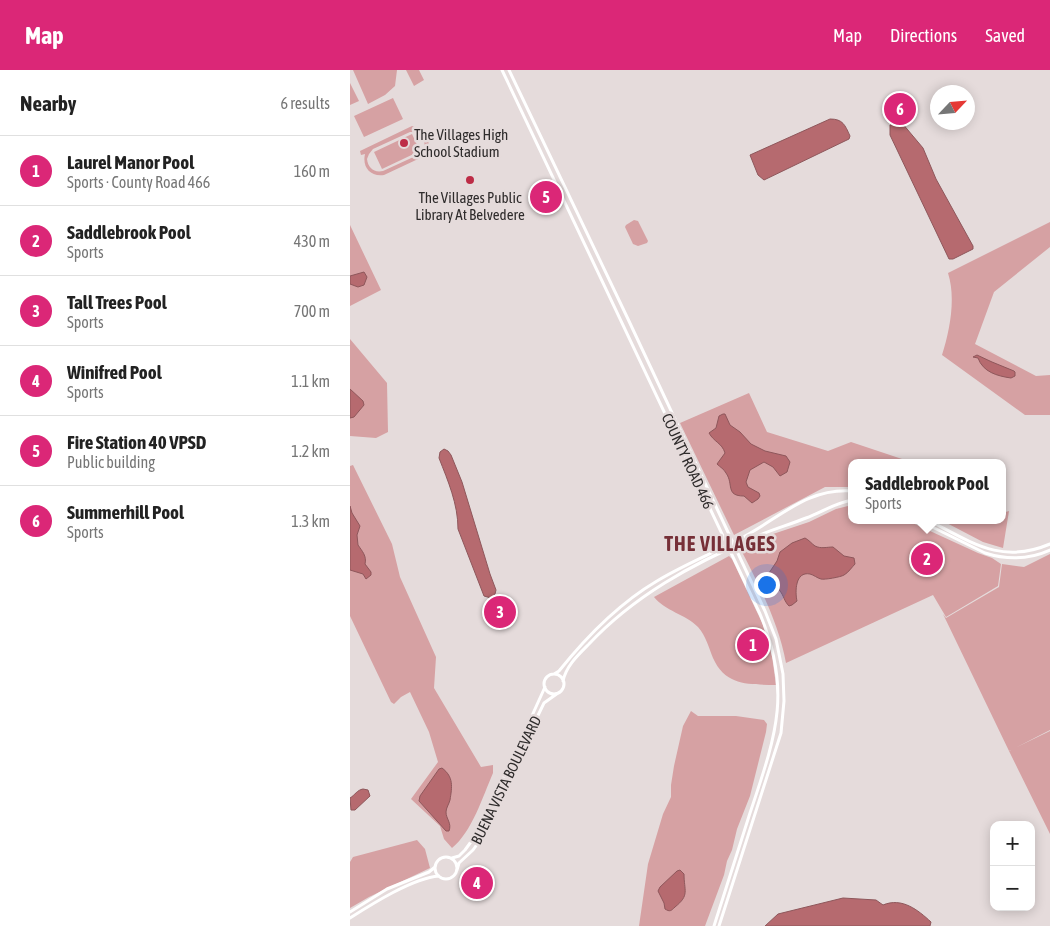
<!DOCTYPE html>
<html lang="en">
<head>
<meta charset="utf-8">
<style>
  :root { --surface:#fff; --page:#f6f6f6; --text:#222; --muted:#767676; --line:#e0e0e0; --accent:#db2777 }
  body { margin:0; font-family:"Asap Condensed",sans-serif; background:var(--page); color:var(--text) }
  .controls { position:absolute; right:15px; bottom:15px; display:grid; overflow:hidden; border-radius:10px; box-shadow:0 2px 12px #0003 }
  .controls button { width:45px; height:45px; display:grid; place-items:center; padding:0; border:0; border-bottom:1px solid var(--line); background:var(--surface); color:var(--text); font:25px sans-serif }
  .compass { position:absolute; left:580px; top:15px; width:45px; height:45px; border-radius:50%; background:var(--surface); box-shadow:0 2px 12px #0003; rotate:64deg }
  .you { position:absolute; left:416px; top:514px; width:18px; height:18px; margin:-12px; border:4px solid #fff; border-radius:50%; background:#1a73e8; box-shadow:0 0 0 8px #1a73e833 }
  .badge { display:grid; place-items:center; width:32px; height:32px; border-radius:50%; background:var(--accent); color:#fff; font-size:16px; font-weight:700 }
  .pin { position:absolute; translate:-50% -50%; border:2px solid #fff; box-shadow:0 1px 5px #0006 }
  .popup { position:absolute; left:498px; top:389px; width:158px; height:65px; box-sizing:border-box; display:grid; place-content:center; border-radius:10px; background:var(--surface); filter:drop-shadow(0 1px 4px #0005); font-size:16px; white-space:nowrap; color:var(--muted) }
  .popup b { font-size:19px; color:var(--text) }
  .popup::after { content:''; position:absolute; left:50%; top:100%; margin-left:-10px; border:10px solid transparent; border-top-color:var(--surface) }
  .list { margin:0; padding:0; list-style:none }
  h2 { display:flex; justify-content:space-between; align-items:center; height:65px; margin:0; padding:0 20px; font-size:21px }
  h2 small { font-size:16px; font-weight:400; color:var(--muted) }
  .list li { display:grid; grid-template-columns:32px 1fr auto; gap:15px; align-items:center; box-sizing:border-box; height:70px; padding:0 20px; border-top:1px solid var(--line) }
  .list b { display:block; font-size:19px; white-space:nowrap }
  .list p { margin:0; font-size:16px; white-space:nowrap; color:var(--muted) }
  .list em { font-size:16px; font-style:normal; color:var(--muted) }
  .map { position:relative; flex:none; width:700px; height:856px; overflow:hidden }
  header { display:flex; align-items:center; gap:30px; box-sizing:border-box; height:70px; padding:0 25px; background:var(--accent); color:#fff }
  header strong { font-size:24px }
  nav { display:flex; gap:28px; margin-inline-start:auto; font-size:18px }
  main { display:flex }
  aside { flex:1; background:var(--surface) }
  .map>svg:first-child { display:block }
  .green { fill:#d6a1a3; fill-rule:evenodd }
  .water { fill:#b66a6f; stroke:#8e575b }
  .lines { fill:none; stroke-linecap:round; stroke-linejoin:round }
  .secondary { stroke:#fff; stroke-width:3 }
  .poi-dot { fill:#bd2c46; stroke:#e5dbdb; stroke-width:2 }
  .labels { text-anchor:middle; dominant-baseline:central; stroke-width:5; stroke-linejoin:round; paint-order:stroke }
  .poi-label { font-size:15px; fill:#2f2c2c; stroke:#e5dbdb; text-anchor:start }
  .street-label { font-size:15px; fill:#2f2c2c; stroke:#e5dbdb }
  .district-label { font-size:20px; font-weight:bold; letter-spacing:1px; fill:#762f37; stroke:#e5dbdb }
</style>
</head>
<body>
<header>
<strong>Map</strong>
<nav><a>Map</a><a>Directions</a><a>Saved</a></nav>
</header>
<main>
<aside>
<h2>Nearby<small>6 results</small></h2>
<ul class="list">
<li><span class="badge">1</span><div><b>Laurel Manor Pool</b><p>Sports · County Road 466</p></div><em>160 m</em></li>
<li><span class="badge">2</span><div><b>Saddlebrook Pool</b><p>Sports</p></div><em>430 m</em></li>
<li><span class="badge">3</span><div><b>Tall Trees Pool</b><p>Sports</p></div><em>700 m</em></li>
<li><span class="badge">4</span><div><b>Winifred Pool</b><p>Sports</p></div><em>1.1 km</em></li>
<li><span class="badge">5</span><div><b>Fire Station 40 VPSD</b><p>Public building</p></div><em>1.2 km</em></li>
<li><span class="badge">6</span><div><b>Summerhill Pool</b><p>Sports</p></div><em>1.3 km</em></li>
</ul>
</aside>
<div class="map">
<svg width="700" height="856" viewBox="0 0 700 856">
  <rect width="100%" height="100%" fill="#e5dbdb"/>
  <path class="green" d="M3 0H47L45 16 35 25 18 34Z
    M56 0H69L74 10 64 16Z
    M0 13 9 31 0 35Z
    M43 28 53 49 14 67 4 46Z
    M62 56C73 61 81 66 78 80L82 78 83 82 34 105C20 107 12 97 15 84L11 85 10 81ZM60 62H67L73 67 75 76 70 84 33 101C24 103 18 98 17 89L19 84 23 79Z
    M62 64 70 81 32 99 24 82Z
    M284 150 288 151 298 171 297 173 288 176 283 174 275 157 276 155Z
    M700 152V177L644 222 625 274 686 306 700 305V345H675L592 285C600 260 606 228 598 203Z
    M0 155 31 220 0 236Z
    M0 269 37 313 38 362 26 368 0 366Z
    M399 323 417 362 478 381 501 372 564 393H502V417H475L384 465 330 353Z
    M3 395 42 474 50 507 86 587 84 618 131 697 143 695V703C133 726 122 762 102 778L94 769 90 756 61 729 88 692 79 662 60 622 51 627 44 634 41 632 0 546V396Z
    M502 435V450H556L628 483 642 488 651 494 648 516 596 547 583 525 436 593C429 554 409 515 391 480L414 467 459 452 486 439Z
    M659 441 653 478 633 472 591 450H652V443Z
    M700 484V660L659 681 593 544 596 548 649 517 652 494 674 497Z
    M379 486 382 489 414 557 421 579 426 615C400 614 376 617 363 588 359 578 356 566 348 557 335 544 315 541 304 527Z
    M341 641 348 646H386L414 650 417 654 416 662 400 726 387 759 382 780 377 791 374 805 355 856H289L298 794 313 744 321 727V715L324 696 333 656Z
    M700 661V764L659 681Z
    M67 770 75 779 80 798 19 827 0 838V792L3 787Z"/>
  <path class="water" d="M480 49C493 49 495 55 500 66L499 69 414 110 408 105 400 85Z
    M552 53 573 78 586 109 623 176V179L603 189H599L540 65V55L542 54Z
    M14 202 17 207 14 215 8 217 0 214V206Z
    M627 285 642 292 664 301 665 302V306L661 308C647 306 633 302 628 288L623 287Z
    M0 319 13 331 14 335 4 347 0 348Z
    M373 344H375L380 355 390 362 401 374 415 381 436 386 440 392 437 402 430 406 423 397 414 392 400 400 396 412 398 417 409 423 410 426 408 429 402 433 394 426C375 426 384 414 376 403 374 399 370 397 367 394L375 383C372 373 364 372 359 363L366 358 369 346Z
    M94 379 98 381 101 385 112 412 140 504 146 520 145 524 141 528 134 526 108 459C108 434 98 411 89 388L90 382Z
    M0 436 2 443 10 456 7 465 8 475C12 481 17 486 15 494L21 502V505L16 509 13 504 0 500Z
    M455 468C459 470 462 474 465 476 471 479 477 477 483 477L494 486 504 488 505 494C502 497 498 503 494 505 491 507 474 510 471 509 467 508 464 505 460 504 445 501 445 522 447 531L442 535 439 536C434 531 434 526 430 521 426 514 421 512 419 503L427 491 430 482 442 473Z
    M92 698C104 707 102 717 100 730 99 734 96 738 96 742 96 749 102 753 99 761H96L69 731 70 726 89 699Z
    M13 719 18 720 20 726 5 740H1L0 728C5 725 7 720 13 719Z
    M330 800 334 804C334 821 340 825 325 837 321 841 320 842 315 839L314 833 308 821 310 817 327 801Z
    M493 828 526 830 533 835C552 827 568 840 581 852L580 856H415L428 844Z"/>
  <g class="lines">
    <path class="secondary" d="M152 0 410 544C443 622 425 668 400 743 388 781 376 819 364 856
      M159 0 278 249 415 541 426 569 433 604 434 631 431 663 369 856
      M568 450 635 483C657 490 678 490 700 480
      M578 450C621 472 651 495 700 474
      M204 604 209 601C237 566 268 534 307 511 335 494 366 482 395 466 432 446 458 418 502 421
      M194 614a10 10 0 1 1 20 0a10 10 0 1 1-20 0Z
      M213 611C216 596 228 585 239 574 284 526 342 494 403 468 420 460 439 455 456 448 472 442 485 433 502 430
      M85 798a11 11 0 1 1 22 0a11 11 0 1 1-22 0Z
      M102 788 109 786 115 780 131 758 195 617
      M107 800 109 793 123 780 133 766 167 689 194 633 208 623
      M0 842 37 819 79 802 85 797
      M0 848C22 834 63 808 89 806"/>
  </g>
  <g class="poi-dot">
    <circle cx="54" cy="73" r="5"/>
    <circle cx="120" cy="110" r="5"/>
  </g>
  <g class="labels">
    <g class="poi-label">
      <text x="64" y="64">The Villages High<tspan x="64" dy="17">School Stadium</tspan></text>
      <text x="120" y="127" text-anchor="middle">The Villages Public<tspan x="120" dy="17">Library At Belvedere</tspan></text>
    </g>
    <g class="street-label">
      <text transform="translate(338 391) rotate(65)">COUNTY ROAD 466</text>
      <text transform="translate(156 710) rotate(-64)">BUENA VISTA BOULEVARD</text>
    </g>
    <g class="district-label">
      <text x="370" y="473">THE VILLAGES</text>
    </g>
  </g>
</svg>
<div class="controls">
<button>+</button>
<button>−</button>
</div>
<svg class="compass" viewBox="-18 -18 36 36"><path d="M0-13l5 13h-10z" fill="#e53935"/><path d="M0 13l5-13h-10z" fill="#767676"/></svg>
<div class="you"></div>
<div class="pin badge" style="left:403px;top:575px">1</div>
<div class="pin badge" style="left:577px;top:489px">2</div>
<div class="popup"><b>Saddlebrook Pool</b>Sports</div>
<div class="pin badge" style="left:150px;top:542px">3</div>
<div class="pin badge" style="left:127px;top:813px">4</div>
<div class="pin badge" style="left:196px;top:127px">5</div>
<div class="pin badge" style="left:550px;top:39px">6</div>
</div>
</main>
</body>
</html>
